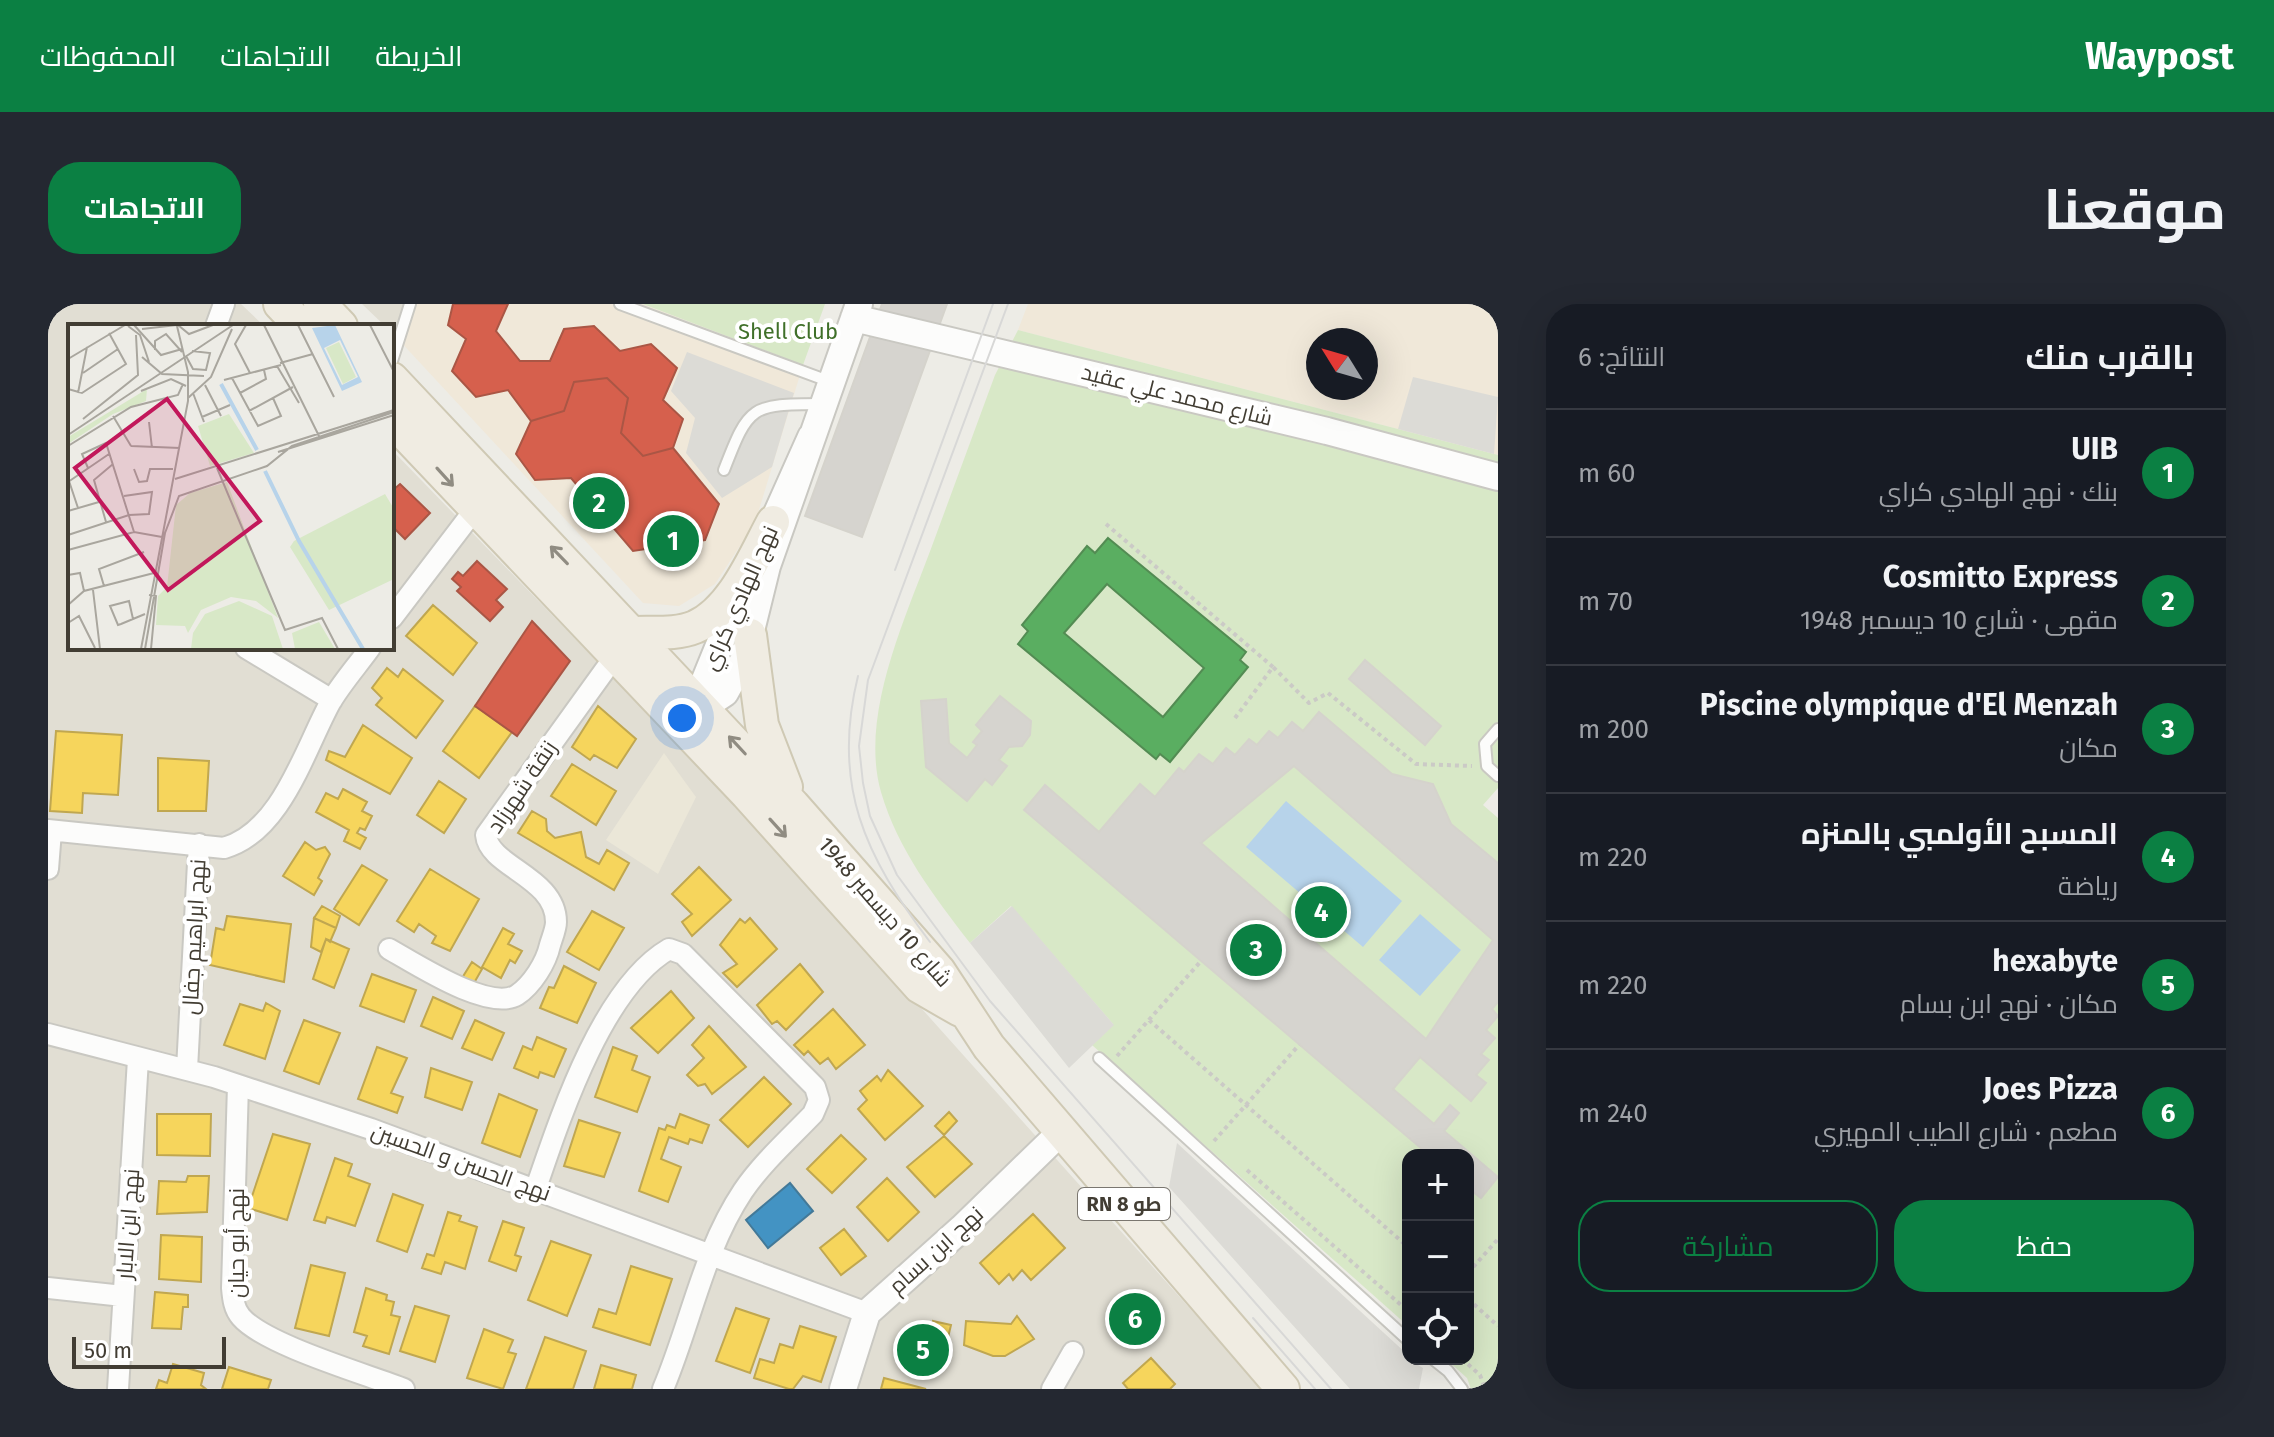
<!DOCTYPE html>
<html lang="ar">
<head>
<meta charset="utf-8">
<style>
  :root { --surface:#171b24; --page:#242831; --text:#f1f3f6; --muted:#9ea1a6; --line:#363941; --accent:#0b8043 }
  body { margin:0; font-family:"Fira Sans",Cairo,sans-serif; background:var(--page); color:var(--text); direction:rtl }
  .controls { position:absolute; right:24px; bottom:24px; display:grid; overflow:hidden; border-radius:16px; box-shadow:0 8px 32px #0002 }
  .controls button { width:72px; height:72px; display:grid; place-items:center; padding:0; border:0; border-bottom:2px solid var(--line); background:var(--surface); color:var(--text); font:40px sans-serif }
  .compass { position:absolute; left:1258px; top:24px; width:72px; height:72px; border-radius:50%; background:var(--surface); box-shadow:0 8px 32px #0002; rotate:307deg }
  .scale { position:absolute; left:24px; bottom:20px; width:154px; box-sizing:border-box; padding-left:8px; border:4px solid #423d33; border-top:0; font-size:22px; line-height:28px; white-space:nowrap; color:#423d33; -webkit-text-stroke:6px #fff; paint-order:stroke }
  .you { position:absolute; left:634px; top:414px; width:28px; height:28px; margin:-20px; border:6px solid #fff; border-radius:50%; background:#1a73e8; box-shadow:0 0 0 12px #1a73e833 }
  .badge { display:grid; place-items:center; width:52px; height:52px; border-radius:50%; background:var(--accent); color:#fff; font-size:26px; font-weight:700 }
  .pin { position:absolute; translate:-50% -50%; border:4px solid #fff; box-shadow:0 2px 8px #0006 }
  .list { margin:0; padding:0; list-style:none }
  h2 { display:flex; justify-content:space-between; align-items:center; height:104px; margin:0; padding:0 32px; font-size:34px }
  h2 small { font-size:26px; font-weight:400; color:var(--muted) }
  .list li { display:grid; grid-template-columns:52px 1fr auto; gap:24px; align-items:center; box-sizing:border-box; height:128px; padding:0 32px; border-top:2px solid var(--line) }
  .list b { display:block; font-size:30px; white-space:nowrap }
  .list p { margin:0; font-size:26px; white-space:nowrap; color:var(--muted) }
  .list em { font-size:26px; font-style:normal; color:var(--muted) }
  .actions { display:flex; gap:16px; padding:24px 32px }
  .actions a { flex:1; padding:18px 0; border:2px solid var(--accent); border-radius:32px; text-align:center; font-size:28px; color:var(--accent) }
  .actions .main { background:var(--accent); color:#fff }
  .icon { flex:none; width:44px; height:44px; fill:none; stroke:currentColor; stroke-width:2; stroke-linecap:round; stroke-linejoin:round }
  .map { position:relative; flex:none; width:1450px; height:1085px; overflow:hidden; direction:ltr; border-radius:32px }
  header { display:flex; align-items:center; gap:48px; box-sizing:border-box; height:112px; padding:0 40px; background:var(--accent); color:#fff }
  header strong { font-size:38px }
  nav { display:flex; gap:44px; margin-inline-start:auto; font-size:28px }
  .intro { display:flex; align-items:center; justify-content:space-between; box-sizing:border-box; height:192px; padding:0 48px }
  h1 { margin:0; font-size:56px }
  .button { padding:20px 36px; border-radius:32px; background:var(--accent); color:#fff; font-size:28px; font-weight:700 }
  main { display:flex; gap:48px; padding:0 48px }
  aside { flex:1; background:var(--surface); border-radius:32px; box-shadow:0 8px 32px #0002 }
  .map>svg:first-child { display:block }
  .residential { fill:#e1ded3 }
  .commercial { fill:#f0e8d9; fill-rule:evenodd }
  .education { fill:#ebe7d8 }
  .green { fill:#d8e8c7 }
  .parking { fill:#dcdbd6 }
  .water { fill:#b7d3ea }
  .homes { fill:#f6d55c; stroke:#c0a750; stroke-width:2 }
  .shops { fill:#d6604d; stroke:#aa5645; stroke-width:2 }
  .schools { fill:#4393c3; stroke:#437998; stroke-width:2 }
  .public { fill:#5aae61; stroke:#538c53; stroke-width:2; fill-rule:evenodd }
  .building { fill:#d6d4cf; stroke:#d5d3cc; stroke-width:2; fill-rule:evenodd }
  .lines { fill:none; stroke-linecap:round; stroke-linejoin:round }
  .service-casing { stroke:#c9c8c2; stroke-width:14 }
  .minor-casing { stroke:#c9c8c2; stroke-width:24 }
  .tertiary-casing { stroke:#c9c8c2; stroke-width:30 }
  .primary-casing { stroke:#cfc9b4; stroke-width:36 }
  .path { stroke:#cbcac6; stroke-width:4; stroke-dasharray:4 4; stroke-linecap:butt }
  .service { stroke:#fcfcfb; stroke-width:10 }
  .minor { stroke:#fcfcfb; stroke-width:20 }
  .tertiary { stroke:#fcfcfb; stroke-width:26 }
  .primary { stroke:#f0ece2; stroke-width:32 }
  .tram { stroke:#d8d8d7; stroke-width:2 }
  .oneway { stroke:#908c82 }
  .labels { text-anchor:middle; dominant-baseline:central; stroke-width:8; stroke-linejoin:round; paint-order:stroke }
  .shield { fill:#fff; stroke:#7b7770; stroke-width:2 }
  .shield-label { font-size:20px; font-weight:bold; fill:#423d33 }
  .park-label { font-size:22px; fill:#40702a; stroke:#fff }
  .street-label { font-size:22px; fill:#423d33; stroke:#fff }
  .inset-river { fill:none; stroke:#b7d3ea; stroke-width:4 }
  .inset-road { fill:none; stroke:#a9a69e; stroke-width:2 }
  .view { fill:#c2185b; fill-opacity:0.15; stroke:#c2185b; stroke-width:4 }
  .inset-edge { fill:none; stroke:#423d33; stroke-width:4 }
</style>
</head>
<body>
<header>
<strong>Waypost</strong>
<nav><a>الخريطة</a><a>الاتجاهات</a><a>المحفوظات</a></nav>
</header>
<div class="intro"><h1>موقعنا</h1><a class="button">الاتجاهات</a></div>
<main>
<aside>
<h2>بالقرب منك<small>النتائج: 6</small></h2>
<ul class="list">
<li><span class="badge">1</span><div><b>UIB</b><p>بنك · نهج الهادي كراي</p></div><em>60 m</em></li>
<li><span class="badge">2</span><div><b>Cosmitto Express</b><p>مقهى · شارع 10 ديسمبر 1948</p></div><em>70 m</em></li>
<li><span class="badge">3</span><div><b>Piscine olympique d'El Menzah</b><p>مكان</p></div><em>200 m</em></li>
<li><span class="badge">4</span><div><b>المسبح الأولمبي بالمنزه</b><p>رياضة</p></div><em>220 m</em></li>
<li><span class="badge">5</span><div><b>hexabyte</b><p>مكان · نهج ابن بسام</p></div><em>220 m</em></li>
<li><span class="badge">6</span><div><b>Joes Pizza</b><p>مطعم · شارع الطيب المهيري</p></div><em>240 m</em></li>
</ul>
<div class="actions"><a class="main">حفظ</a><a>مشاركة</a></div>
</aside>
<div class="map">
<svg width="1450" height="1085" viewBox="0 0 1450 1085">
  <rect width="100%" height="100%" fill="#edece6"/>
  <path class="residential" d="M0 0H193L216 22H22V344H344V146L730 544 1214 1085H0Z
    M314 0H359L349 34 344 22H337Z"/>
  <path class="commercial" d="M359 0H595L755 61 707 219 667 280 631 302 595 299 349 34Z
    M980 0H1450V151L970 26ZM1270 36H1318V84H1270Z"/>
  <path class="education" d="M616 449 648 493 610 570 558 536Z"/>
  <path class="green" d="M595 0H777L755 61Z
    M970 26 1450 151V484L1435 501 1450 514V1085H1423L1419 1074 1398 1055H1420V851H1360V1022L1044 741 1065 720 963 602 922 639C886 592 850 546 833 488 811 411 858 313 884 242 905 185 926 128 947 71Z"/>
  <path class="parking" d="M639 48 746 89 724 163 674 194 638 149 647 114 623 87Z
    M1365 73 1450 93 1446 150 1350 125Z
    M964 602 1066 721 1021 764 922 639Z
    M1129 839 1360 1051V1055L1375 1064 1371 1085H1302L1121 883Z"/>
  <path class="water" d="M1238 497 1354 597 1315 643 1198 543Z
    M1372 610 1413 646 1372 692 1331 656Z"/>
  <path class="homes" d="M385 301 429 339 405 371 358 332Z
    M339 364 350 373 355 365 395 397 368 434 328 401 334 394 324 384Z
    M427 402 464 428 431 474 395 447Z
    M550 402 588 435 569 464 546 451 542 456 524 443Z
    M315 421 364 454 342 490 278 456 281 447 297 453Z
    M8 427 74 431 70 491 35 489 34 509 2 507Z
    M110 454 161 457 158 507H110Z
    M524 460 568 487 548 521 503 492Z
    M391 477 418 495 396 529 369 511Z
    M295 485 319 498 314 507 324 512 317 526 312 524 309 529 318 534 312 545 296 537 301 526 268 508 278 489 290 495Z
    M484 507 498 515 499 527 507 534 533 528 538 553 551 560 559 546 581 559 566 586 470 529Z
    M257 538 268 546 277 543 282 550 270 574 274 577 266 591 235 572Z
    M314 561 339 576 311 621 286 605Z
    M651 563 683 596 644 632 634 618 644 610 624 590Z
    M382 565 431 595 402 647 384 639 388 632 371 620 366 628 349 617Z
    M274 602 292 612 288 624 266 614Z
    M544 607 576 624 551 666 519 648Z
    M179 612 243 620 236 678 162 661 168 624 176 626Z
    M266 614 288 624 282 638 278 635 273 648 263 643Z
    M702 614 729 645 689 683 675 669 689 660 672 641 692 615 697 619Z
    M455 624 466 630 460 640 474 647 467 659 462 656 453 674 434 663Z
    M278 635 301 645 286 684 265 675Z
    M424 658 434 665 426 679 414 674Z
    M752 660 775 688 738 726 729 717 724 720 709 701Z
    M516 662 548 679 529 719 492 704 501 683 506 684Z
    M324 670 368 686 356 718 312 702Z
    M623 687 646 714 610 749 583 724Z
    M385 693 416 707 404 735 373 722Z
    M218 699 232 707 217 755 176 741 192 700 215 707Z
    M785 705 817 741 788 765 780 754 772 760 760 747 756 751 746 741Z
    M256 716 292 729 271 780 236 767Z
    M427 716 456 729 444 756 414 744Z
    M661 722 698 763 664 790 657 780 650 782 639 771 656 754 644 741Z
    M489 733 518 745 506 773 492 768 490 774 466 764 475 742 484 746Z
    M329 743 359 754 343 789 355 793 349 809 310 795Z
    M565 743 589 752 584 766 602 773 589 808 547 793Z
    M383 764 424 778 414 806 377 793Z
    M840 766 875 802 837 836 810 805 819 796 812 787 829 772 833 777Z
    M716 773 743 800 700 843 672 816Z
    M451 790 489 806 472 853 434 839Z
    M901 808 909 817 896 831 887 822Z
    M109 810H163L162 852 109 851Z
    M632 810 661 821 654 839 642 835 640 840 621 833 613 855 633 863 620 898 591 887 611 824 617 826 619 821 627 824Z
    M531 816 572 829 556 873 516 862Z
    M225 830 262 840 239 916 200 904Z
    M793 831 818 855 784 889 759 865Z
    M896 832 924 860 887 893 859 863Z
    M287 854 304 860 300 872 322 880 307 922 279 913 277 919 266 916Z
    M140 872H161L159 908 109 910 111 877 138 878Z
    M839 874 871 908 840 937 809 903Z
    M345 890 375 901 359 948 329 937Z
    M400 908 413 912 411 917 429 923 417 965 397 958 393 970 374 964 379 950 386 952Z
    M985 910 1017 944 983 976 974 966 965 976 961 970 951 980 932 959Z
    M455 917 476 924 467 951 473 953 468 967 441 957Z
    M796 925 818 952 793 971 772 944Z
    M113 931 154 933 153 978 111 975Z
    M503 937 543 951 519 1012 480 996Z
    M263 961 297 969 281 1032 247 1024Z
    M583 962 624 975 602 1041 545 1023 551 1005 568 1010Z
    M318 984 339 991 338 996 346 998 343 1011 352 1013 341 1050 315 1042 319 1032 306 1028Z
    M107 988 140 991V1003H135L133 1025 104 1024Z
    M367 1002 401 1012 387 1058 352 1047Z
    M688 1004 721 1015 702 1069 668 1057Z
    M969 1012 986 1035 957 1052H945L916 1041 918 1017 963 1020Z
    M885 1017 903 1021 892 1067 851 1057 856 1031 865 1034 868 1021 884 1025Z
    M752 1022 788 1033 773 1078 755 1072 745 1085H741L706 1074 712 1055 726 1059 732 1040 745 1044Z
    M436 1025 465 1036 460 1048 468 1050 455 1085 419 1074Z
    M497 1033 538 1047 525 1085H478Z
    M1103 1054 1127 1080 1122 1085H1080L1075 1079Z
    M125 1060 156 1069 153 1081 158 1085H108L111 1076 119 1079Z
    M553 1061 588 1071 584 1085H546Z
    M181 1063 223 1076 220 1085H174Z
    M836 1074 878 1085H833Z"/>
  <path class="shops" d="M405 0H460L448 27 472 57H502L516 25 546 22 572 47 603 40 629 64 615 96 635 115 625 144 595 152 573 129 580 94 559 74 526 78 516 107 483 117 460 86 428 93 404 67 418 35 400 21Z
    M559 74 580 94 573 129 595 152 625 144 671 200 657 236 585 247 523 174 487 176 468 150 483 117 516 107 526 78Z
    M352 180 382 209 357 235 344 222V187Z
    M429 257 459 285 448 296 455 303 442 317 409 287 413 283 404 275 410 268 415 272Z
    M484 317 522 357 469 432 427 402Z"/>
  <path class="schools" d="M742 879 765 907 720 944 698 916Z"/>
  <path class="public" d="M1060 234 1198 348 1192 356 1200 363 1122 458 1112 450 1108 455 970 340 980 327 974 321 1039 242 1047 249ZM1059 280 1156 364 1115 413 1016 329Z"/>
  <path class="building" d="M834 0H899L814 233 757 212Z
    M1317 356 1393 422 1377 441 1301 375Z
    M952 392 983 417 982 431 974 442 961 443 951 456 959 462 944 481 937 475 919 497 878 463 873 397 898 395 901 439 919 454 929 441 925 438 934 427 928 421Z
    M1271 408 1344 470 1385 480 1403 520 1450 559V698L1444 705 1450 712 1438 726 1447 734 1433 750 1441 756 1428 771 1438 779 1423 797 1372 753 1345 785 1386 820 1402 801 1411 809 1396 827 1450 873 1433 894 1420 884V851H1381L976 506 997 481 1051 528 1092 480 1107 493 1131 464 1136 468 1151 450 1165 460 1178 444 1187 451 1201 435 1209 441 1221 427 1230 434 1244 418 1255 427ZM1246 462 1445 636 1378 735 1153 539Z"/>
  <g class="lines">
    <g class="service-casing">
      <path id="service" d="M572 0 783 78
        M344 57 362 0
        M676 166C701 101 703 100 774 100
        M1450 425 1437 440 1439 462 1450 472
        M1051 754 1360 1036
        M1385 1055 1400 1067 1414 1085"/>
    </g>
    <g class="minor-casing">
      <path id="minor" d="M168 22 176 0
        M344 314 434 196
        M198 344 284 396
        M0 526 176 544C233 528 256 447 282 399 293 380 309 362 322 344
        M0 565 3 527
        M341 645C368 660 441 708 469 691 484 681 498 659 502 641 504 634 508 625 508 618 508 573 441 563 438 531L567 352
        M0 730 166 773 323 825 819 1009
        M139 765 151 540
        M190 781 184 984C185 995 186 1005 193 1013 217 1041 318 1070 356 1085
        M488 884C512 814 554 684 621 645L635 650 767 783 771 796 765 810C741 835 714 859 695 887 655 947 643 1019 615 1085
        M0 984 75 992
        M70 1085 90 755
        M1004 1085 1025 1048"/>
    </g>
    <g class="tertiary-casing">
      <path id="tertiary" d="M806 14 1279 127 1450 173
        M717 236 763 133
        M692 290 648 398 665 397 677 389 696 355 719 262 811 0
        M795 1085 819 1009 914 924 1014 827"/>
    </g>
    <g class="primary-casing">
      <path id="primary" d="M232 0 253 22
        M272 0 293 22
        M344 75 745 501 891 667 941 743 1235 1085
        M344 116 699 490 872 683 912 706
        M584 329C605 328 628 331 647 323 685 306 706 253 725 218
        M702 331 714 421 738 483"/>
    </g>
    <path class="path" d="M1058 220 1225 363
      M1187 414 1225 363 1261 399 1280 389 1368 460 1424 462
      M1101 716 1360 943
      M1069 752 1153 657
      M1166 837 1251 741
      M1199 866 1360 1007
      M1420 969 1450 935
      M1420 995 1450 1022
      M1414 1055 1432 1071 1437 1085"/>
    <use href="#service" class="service"/>
    <use href="#minor" class="minor"/>
    <use href="#tertiary" class="tertiary"/>
    <use href="#primary" class="primary"/>
    <path class="tram" d="M960 0 820 376 811 442 815 479 822 512 849 571 942 697 1283 1085
      M847 266 945 0
      M810 372C783 481 817 552 882 638
      M1205 1014 1267 1085"/>
  </g>
  <defs><path id="oneway-shaft" d="M-6 0H5M1.5-3L5.5 0L1.5 3" fill="none" stroke-width="1.6" stroke-linecap="round" stroke-linejoin="round" transform="scale(2)"/></defs>
  <g class="oneway">
    <use href="#oneway-shaft" transform="translate(397 173) rotate(48)"/>
    <use href="#oneway-shaft" transform="translate(511 251) rotate(-134)"/>
    <use href="#oneway-shaft" transform="translate(689 441) rotate(-133)"/>
    <use href="#oneway-shaft" transform="translate(730 524) rotate(48)"/>
  </g>
  <g class="labels">
    <rect class="shield" x="1030" y="884" width="92" height="32" rx="6"/>
    <g class="shield-label">
      <text x="1076" y="900">RN 8 طو</text>
    </g>
    <g class="park-label">
      <text x="740" y="27">Shell Club</text>
    </g>
    <g class="street-label">
      <text transform="translate(1129 91) rotate(14)">شارع محمد علي عقيد</text>
      <text transform="translate(692 294) rotate(-66)">نهج الهادي كراي</text>
      <text transform="translate(474 483) rotate(-56)">زنقة شهرزاد</text>
      <text transform="translate(837 608) rotate(49)">شارع 10 ديسمبر 1948</text>
      <text transform="translate(146 633) rotate(-87)">نهج ابراهيم جفال</text>
      <text transform="translate(413 858) rotate(20)">نهج الحسن و الحسين</text>
      <text transform="translate(80 920) rotate(-86)">نهج ابن الابار</text>
      <text transform="translate(188 939) rotate(-90)">نهج أبو حيان</text>
      <text transform="translate(888 946) rotate(-42)">نهج ابن بسام</text>
    </g>
  </g>
  <g transform="translate(20 20)">
    <rect width="326" height="326" fill="#edece6"/>
    <path d="M271 18 288 53 275 60 258 24ZM79 65 78 77 45 90 0 120V113ZM161 90 186 129 142 142 130 102ZM159 158 210 294 188 277 163 273 133 286 120 309 117 302 88 301 90 272 99 263 108 181 122 169ZM317 170 326 185V255L261 286 222 223 226 217ZM171 277 204 292 215 325H123L125 309 137 290ZM251 298 267 325H227L224 309Z" fill="#d8e8c7"/>
    <path d="M267 1 294 58 274 67 244 4ZM272 16 290 53 274 61 256 24Z" fill="#b7d3ea" fill-rule="evenodd"/>
    <path class="inset-river" d="M153 60 189 126M197 147 231 217 295 325"/>
    <path class="inset-road" d="M66 1 93 31 114 25M110 1 121 10 145 1M178 1 167 20 182 49M196 1 251 112M230 1 266 73M302 1 326 48M60 2 72 11 81 38M74 5 109 1M87 26V17L98 10 114 28M118 32 125 45 138 46 142 29 124 27M74 33 94 50 136 52M0 35 57 1M212 39 245 30M209 42 231 79M15 49 50 25M164 54 190 102 213 92 205 74M156 56 213 41M137 61 153 92M0 65 14 69 58 40 41 9M73 67 103 55 118 62M10 69 19 23M125 69 136 98M172 69 198 55 196 46M120 74 143 53 164 5M181 87 225 63M45 92 63 122M134 93 162 81M15 95 70 51 68 11M81 98 84 124M0 111 165 1M0 122 63 83 110 71 115 60M63 122 112 124M210 128 326 91M20 144 14 130 38 119 66 208M149 144 217 306 254 294 270 325M66 145 71 158 79 157 82 145H105M107 155 326 86M1 157 10 184M0 158 41 130M0 187 31 178M38 198 26 156 45 140M0 211 61 191 81 190 84 168 56 172M0 226 66 208 94 213M0 251 12 249 16 267M36 262 31 245 76 228M25 266 32 325M81 271 88 272 83 325M0 281 16 267 86 249M65 295 61 277 42 282 50 301 53 300 77 290M0 299 11 292 27 324M73 325 120 77V48L109 2M77 325 97 209 111 172 199 142 224 122 326 88"/>
    <path class="view" d="M99 75 192 197 100 266 7 144Z"/>
    <rect width="326" height="326" class="inset-edge"/>
  </g>
</svg>
<div class="controls">
<button>+</button>
<button>−</button>
<button><svg class="icon" aria-label="locate" viewBox="0 0 24 24"><circle cx="12" cy="12" r="6"/><path d="M12 2v4M12 18v4M2 12h4M18 12h4"/></svg></button>
</div>
<svg class="compass" viewBox="-18 -18 36 36"><path d="M0-13l5 13h-10z" fill="#e53935"/><path d="M0 13l5-13h-10z" fill="#9ea1a6"/></svg>
<div class="scale">50 m</div>
<div class="you"></div>
<div class="pin badge" style="left:625px;top:237px">1</div>
<div class="pin badge" style="left:551px;top:199px">2</div>
<div class="pin badge" style="left:1208px;top:646px">3</div>
<div class="pin badge" style="left:1273px;top:608px">4</div>
<div class="pin badge" style="left:875px;top:1046px">5</div>
<div class="pin badge" style="left:1087px;top:1015px">6</div>
</div>
</main>
</body>
</html>
